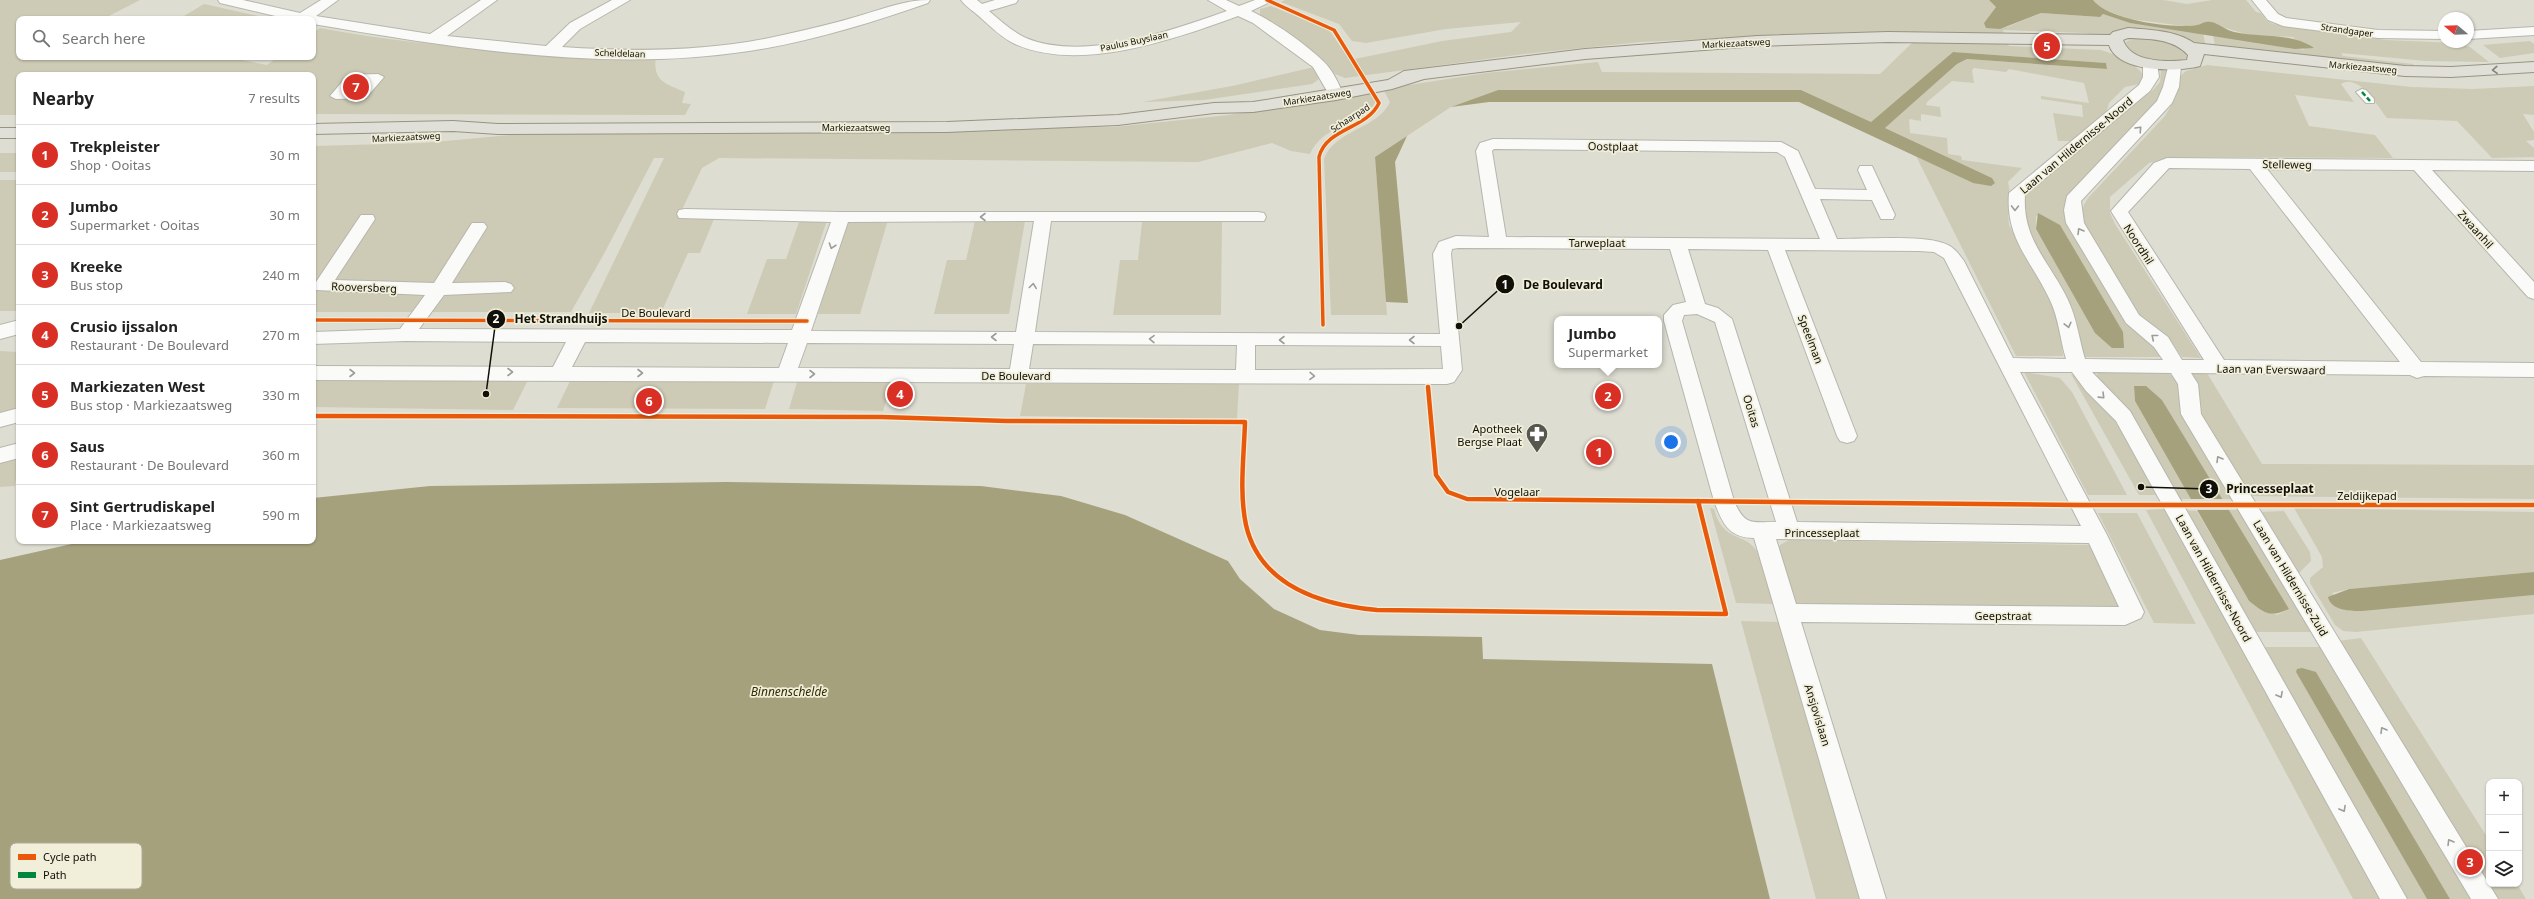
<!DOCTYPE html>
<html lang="en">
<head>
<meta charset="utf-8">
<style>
  :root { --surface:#fff; --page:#f6f6f6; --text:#222; --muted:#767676; --line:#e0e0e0; --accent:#d93025 }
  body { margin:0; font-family:"Noto Sans",sans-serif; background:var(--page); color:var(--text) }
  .controls { position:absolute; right:12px; bottom:12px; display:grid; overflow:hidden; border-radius:8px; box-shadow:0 1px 3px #0004 }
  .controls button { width:36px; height:36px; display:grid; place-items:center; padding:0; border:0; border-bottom:1px solid var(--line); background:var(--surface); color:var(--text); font:20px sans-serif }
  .compass { position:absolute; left:2438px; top:12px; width:36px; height:36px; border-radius:50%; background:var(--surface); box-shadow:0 1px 3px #0004; rotate:289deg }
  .you { position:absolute; left:1671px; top:442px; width:14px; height:14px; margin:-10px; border:3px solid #fff; border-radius:50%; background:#1a73e8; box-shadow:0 0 0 6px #1a73e833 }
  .badge { display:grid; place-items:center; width:26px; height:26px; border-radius:50%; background:var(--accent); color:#fff; font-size:13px; font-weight:700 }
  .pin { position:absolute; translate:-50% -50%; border:2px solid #fff; box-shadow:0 1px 4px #0006 }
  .popup { position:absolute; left:1554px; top:316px; width:108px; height:52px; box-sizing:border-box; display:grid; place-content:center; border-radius:8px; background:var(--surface); filter:drop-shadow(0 1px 3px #0005); font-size:13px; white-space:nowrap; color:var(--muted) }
  .popup b { font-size:15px; color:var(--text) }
  .popup::after { content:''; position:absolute; left:50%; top:100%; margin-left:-8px; border:8px solid transparent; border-top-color:var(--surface) }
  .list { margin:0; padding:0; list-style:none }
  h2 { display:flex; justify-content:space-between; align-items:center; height:52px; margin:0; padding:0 16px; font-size:17px }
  h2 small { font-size:13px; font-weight:400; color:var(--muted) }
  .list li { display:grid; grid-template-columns:26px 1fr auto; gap:12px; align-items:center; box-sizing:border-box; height:60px; padding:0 16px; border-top:1px solid var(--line) }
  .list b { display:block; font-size:15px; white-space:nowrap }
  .list p { margin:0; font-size:13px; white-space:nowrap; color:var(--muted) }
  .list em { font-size:13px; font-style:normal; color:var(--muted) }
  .icon { flex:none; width:22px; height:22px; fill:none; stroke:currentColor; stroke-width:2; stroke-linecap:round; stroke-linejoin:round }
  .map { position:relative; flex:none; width:2534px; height:899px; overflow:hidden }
  .search { position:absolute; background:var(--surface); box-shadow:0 1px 3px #0004; left:16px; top:16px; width:300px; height:44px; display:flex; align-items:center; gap:10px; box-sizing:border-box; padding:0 14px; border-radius:8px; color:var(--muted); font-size:15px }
  .panel { position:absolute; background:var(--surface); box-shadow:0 1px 3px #0004; left:16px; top:72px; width:300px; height:472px; border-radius:8px }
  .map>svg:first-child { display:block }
  .green { fill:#cdcbb5; fill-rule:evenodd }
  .water { fill:#a5a17d }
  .pier { fill:#deddd2 }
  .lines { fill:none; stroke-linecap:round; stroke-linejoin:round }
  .pedestrian-casing { stroke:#b7b6ad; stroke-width:2 }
  .minor-casing { stroke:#b7b6ad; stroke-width:2 }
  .tertiary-casing { stroke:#b7b6ad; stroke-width:2 }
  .primary-casing { stroke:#969483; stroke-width:2 }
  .pedestrian { fill:#fafaf8; fill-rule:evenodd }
  .minor { fill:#fafaf8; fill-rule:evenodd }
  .tertiary { fill:#fafaf8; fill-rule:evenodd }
  .primary { fill:#e1e0d8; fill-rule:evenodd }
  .quiet { stroke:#00873e; stroke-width:2.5; stroke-dasharray:5 2.5; stroke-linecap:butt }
  .cycleway-far1-casing { stroke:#f1efd9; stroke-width:5.5 }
  .cycleway-casing { stroke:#f1efd9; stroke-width:7 }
  .cycleway-far1 { stroke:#e8590c; stroke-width:3.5 }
  .cycleway { stroke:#e8590c; stroke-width:4.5 }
  .oneway { stroke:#83827a }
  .oneway2 { stroke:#9c9c98 }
  .labels { text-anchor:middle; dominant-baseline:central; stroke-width:3.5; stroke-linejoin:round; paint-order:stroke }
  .far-street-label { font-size:9px; fill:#100f08; stroke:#f1efd9 }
  .street-label { font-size:11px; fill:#100f08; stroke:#f1efd9 }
  .poi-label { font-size:11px; fill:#100f08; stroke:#f1efd9; text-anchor:end }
  .water-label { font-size:12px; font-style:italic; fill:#312c03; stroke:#f1efd9 }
  .key { fill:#f1efd9; stroke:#aeac9a; stroke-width:1 }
  .key-label { font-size:11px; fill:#100f08 }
  .leader { fill:none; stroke:#100f08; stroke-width:1.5 }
  .callout-dot { fill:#100f08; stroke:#f1efd9; stroke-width:1.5 }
  .mark-label { font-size:12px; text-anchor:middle; font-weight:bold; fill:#fff }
  .callout-label { font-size:12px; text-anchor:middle; font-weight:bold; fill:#100f08; stroke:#f1efd9; stroke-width:3.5; stroke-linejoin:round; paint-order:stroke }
</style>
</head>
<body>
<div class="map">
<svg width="2534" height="899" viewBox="0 0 2534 899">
  <rect width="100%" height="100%" fill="#deddd2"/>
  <path class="green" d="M0 0H140L103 19H19V57H227L267 65 278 57H313V33L320 28C431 49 544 53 656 57 652 81 666 84 685 92L682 103 691 104 685 115 313 114V75H19V115H0Z
    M1285 0H1989L1996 7 1984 23 2007 27 2041 13 2100 17 2103 14 2130 23 2203 33 2206 47 2118 31 2109 35 2098 36 2084 33 2003 30 2004 33 1860 32 1641 42 1524 54 1345 78 1335 74 1315 54 1260 16V9L1271 6 1329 30 1350 60 1442 41 1511 32 1521 22 1446 29 1366 43 1352 41 1339 24 1281 2Z
    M2093 0H2163L2187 4 2212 0H2246L2256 12 2261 13 2267 21 2273 24 2386 40 2456 43 2470 47 2489 62 2426 61 2341 53 2343 56 2413 64 2416 68 2215 47 2213 34 2305 50 2293 37 2249 35 2206 22 2198 25 2184 26 2130 19 2099 8Z
    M204 4 272 19H179Z
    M2139 38 2168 41 2177 45 2186 53 2187 58C2168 67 2138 62 2125 45L2127 41Z
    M1914 41 2007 43 2009 46 2101 50C2117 55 2135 62 2144 76L2140 84 2125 87 2109 103 2106 113 2073 141H2058L2053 113 2083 117 2082 105 2041 99V96L2089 103 2084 83 2009 69 2006 72 1974 68 1972 70 1974 83 1952 81 1927 102 1926 105 1940 107 1941 117 1921 114V121L1909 119 1910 133 1947 138 1948 154 1961 156 1962 160 2022 168 2008 182C2012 195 2007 210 2009 225L2059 313 2063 356H2016L1916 156 1973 183 1992 178 1885 128 1957 64 1967 59 2107 69 2106 63 1953 52 1871 122 1801 90H1498L1451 107 1375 157 1387 315H1331L1324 159C1335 129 1377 130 1390 102L1383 89 1486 73 1598 62 1602 72 1880 74Z
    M2530 41 2534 44V53L2500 58 2483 45Z
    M2207 65 2412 87 2472 89 2534 86V115L2523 114 2534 132V140L2526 141 2534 148V157L2492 158 2457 121 2387 118C2378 107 2359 73 2341 84L2354 102 2295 95 2309 126 2375 135 2393 158 2171 157 2149 163 2110 197V213L2115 224 2201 358 2182 357 2172 342 2139 316 2083 223C2081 213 2082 207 2088 198L2165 116 2176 97 2177 79 2186 71Z
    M1314 67 1319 74 1318 80 1312 84 1204 100 1142 102 1232 86Z
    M2161 70 2167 71 2164 93 2066 211 2166 357H2084L2021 226 2022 196 2032 186 2154 89 2160 82ZM2036 216 2060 226 2112 348 2036 230Z
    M1371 92 1376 101 1373 106C1354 124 1321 128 1310 154L1291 151 1272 143 1198 162 719 158 702 168 678 218 714 219 700 253H688L661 313H589L664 158H654L605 252 571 312H313V146L424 143 520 134 1114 127 1229 115Z
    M0 153H19V172H0Z
    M0 180H19V311H0Z
    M800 219 827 220 796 314H747L767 259H786Z
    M848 220H888L860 314H818Z
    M975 221H1025L1009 314H934L947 260H966Z
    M1142 222H1222L1221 315H1113L1120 260H1138Z
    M0 351 19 352V410L0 415Z
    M2024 372 2060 378 2072 392 2127 495H2088Z
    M2097 373H2167L2177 378 2236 499H2221L2162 400 2134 386 2135 401 2191 499H2176L2097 380Z
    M2192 373H2207L2262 464 2534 465V499L2248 496 2200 417 2198 387Z
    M2071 374C2099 381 2142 469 2156 495H2139Z
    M313 376 529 378 513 410 313 407Z
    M572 377 775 378 765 409 557 408Z
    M797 382 892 383 883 411 789 409Z
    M1239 383 1237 419 1020 416 1026 384Z
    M19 455 15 486 0 487V461Z
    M1710 508 1714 509C1723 544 1746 531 1758 553 1766 567 1769 588 1774 604L1736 603Z
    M2294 508 2534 512V572L2349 589 2332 593 2350 611 2534 595V614L2356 632 2343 631 2335 625 2310 583V578L2323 567 2322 557Z
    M2164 509 2381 899H2353L2146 510Z
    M2182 510 2197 511 2249 601 2277 615 2289 609 2228 510H2242L2314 632H2250Z
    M2284 511 2310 552 2311 561 2297 575 2259 512Z
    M2098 513H2137L2196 624 2154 623Z
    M1789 540 2090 545 2123 609 1794 606 1778 553 1780 545Z
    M1741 621 1780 622 1861 899H1816Z
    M2361 638 2489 840V884H2517L2526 899H2496L2338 641Z
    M2259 647H2322L2475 899H2450L2316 672H2296L2427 899H2401Z"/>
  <path class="water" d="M1989 0H2093C2108 20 2172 29 2197 25 2200 25 2203 22 2206 22 2215 20 2225 30 2234 32 2262 38 2290 32 2314 48L2295 49 2130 23 2103 14 2100 17 2041 13 2000 29 1986 28 1984 23 1996 7Z
    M1953 52 2106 63 2107 69 1967 59 1957 64 1885 128 1992 178 1995 183 1991 186 1973 183 1799 102H1489L1451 107 1498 90H1801L1871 122Z
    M1407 136 1395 162 1408 303 1386 302 1375 157Z
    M2038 213 2060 225 2123 332 2124 348H2112L2095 333 2036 229Z
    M2134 386H2146L2162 400 2289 609C2269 618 2265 613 2249 601L2135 401Z
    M726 482 981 486 1061 496 1125 515 1228 561 1240 579 1274 609 1320 630 1359 635 1482 637 1483 659 1712 664 1770 899H0V560L85 541H313V498L430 486Z
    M2534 572V595L2362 611C2351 611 2331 611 2328 597L2349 589Z
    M2302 668 2316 672 2450 899H2427L2296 672 2297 669Z"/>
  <path class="pier" d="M2189 499H2224L2230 510H2195Z"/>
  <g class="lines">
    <g class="pedestrian-casing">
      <path id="pedestrian" d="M378 74 384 77 366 98 336 99 330 96 348 75ZM355 80H369L359 93H345Z
        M2362 89 2366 90 2374 99V103H2366L2356 92Z"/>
    </g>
    <g class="minor-casing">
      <path id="minor" d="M218 0H243L300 13 321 0H338L316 16 430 34 481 0H497L447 36 546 46 570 23 612 0H630L580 29 562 47C634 52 712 52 783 35 810 29 836 23 862 15 886 8 905 0 930 0L928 3C870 23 810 42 749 51 605 73 455 48 313 24V19H288L220 3Z
        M961 0H977L982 4 995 0H1018L1016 3 989 11C1000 20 1012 32 1026 38 1083 62 1171 31 1227 11L1208 0H1226L1239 6 1255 0H1274L1251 11C1274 22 1304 43 1323 61 1333 70 1338 83 1344 95L1336 100 1331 98 1313 67 1253 23 1238 16C1175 39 1080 73 1015 44 1002 38 991 27 981 18 975 12 966 7 961 0Z
        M2252 0H2266L2278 14 2286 18 2378 30 2444 31V39L2378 38 2283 26 2268 20Z
        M2534 27V35L2468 39V31Z
        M2150 59 2157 63 2159 77 2150 91 2025 195C2022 240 2050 262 2068 300 2077 319 2079 339 2085 359L2163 360 2154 347 2126 323 2066 223 2064 210 2067 196 2157 101 2163 87 2169 63H2179L2181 66 2179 87 2172 103 2081 201 2084 223 2139 315 2168 337 2182 360H2204L2111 211 2154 163 2167 158 2534 161V171L2432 170 2534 282V299L2528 297 2414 170 2267 169 2421 362 2534 363V377L2424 376 2417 378 2410 375 2191 373 2198 384 2201 414 2498 899H2471L2181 414 2178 384 2171 373 2092 372 2130 411 2407 899H2380L2116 421 2086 391 2072 372H2020L2107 535 2144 612 2141 618 2125 625 1801 622 1886 899H1860L1754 538C1728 538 1722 522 1714 501L1664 321V315L1673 305 1686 302 1670 249 1458 248 1452 249 1451 254 1462 370 1454 382 1447 384 313 380V366L553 367 566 342 405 341 313 344V332L400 329 425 295 316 290 313 286 316 282 361 215H373L375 219 335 280 434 283 472 223H484L487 227 452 283 505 282 511 284 514 288 511 292 444 295 419 329 792 330 831 222 679 218 677 214 679 210 685 209 841 212H1258L1264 213 1266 217 1264 221H1051L1035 332 1440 334 1433 254 1439 242 1456 236 1489 237 1476 151 1480 143 1493 139 1781 142 1798 151 1815 189 1867 190 1858 170 1860 166H1872L1895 215 1893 219H1881L1872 200 1820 199 1837 239C1863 239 1922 235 1943 243 1953 246 1958 253 1964 261L2013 358 2066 359C2060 339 2059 319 2050 300 2032 261 2005 239 2009 193L2139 85 2143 77V63ZM1494 149 1777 152 1785 157 1820 239 1506 237 1492 151ZM2169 168 2250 169 2400 362 2224 360 2128 212ZM1034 221 1016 332 811 331 848 222ZM1688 249 1768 250 1837 436 1840 441 1847 443 1854 441 1857 436 1785 250 1919 251 1934 252 1944 258 2081 526 1797 522 1732 319 1718 308 1705 304ZM1697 314 1715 322 1776 522C1751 522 1745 526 1734 501L1682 321 1684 315ZM585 342 788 343 779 368 572 367ZM807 343 1014 344 1010 369 798 368ZM1033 344 1237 345 1236 370 1029 369ZM1255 345 1441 346 1443 369 1255 370ZM1776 539 2089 543 2119 607 1796 604Z
        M19 408V422L0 427V413Z
        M19 443V458L0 463V448Z"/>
    </g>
    <g class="tertiary-casing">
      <path id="tertiary" d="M19 320V334L0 339V325Z"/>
    </g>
    <g class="primary-casing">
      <path id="primary" d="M2128 28C2150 30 2175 30 2194 43L2405 66 2451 67 2534 62V72L2451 77 2405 76 2204 54 2200 66C2177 72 2118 73 2109 45L1888 42 1757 46 1585 59 1424 79 1392 89 1336 100 1253 112 1214 113 1118 125 947 132 498 134 453 131 313 134V124L453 121 498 124 947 122 1118 115 1214 103 1253 102 1388 80 1404 71 1585 49 1757 36 1888 32 2110 35 2113 32ZM2128 38C2148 39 2173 38 2188 55L2187 60C2167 62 2131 63 2123 40Z
        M0 128H19V138H0Z"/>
    </g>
    <use href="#pedestrian" class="pedestrian"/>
    <use href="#minor" class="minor"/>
    <use href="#tertiary" class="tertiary"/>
    <use href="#primary" class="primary"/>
    <path class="quiet" d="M2362 92 2370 101"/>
    <g class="cycleway-far1-casing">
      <path id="cycleway-far1" d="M1267 0 1334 30 1379 103C1367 129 1326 128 1319 157L1323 325
        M313 320 807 321"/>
    </g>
    <g class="cycleway-casing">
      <path id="cycleway" d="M1428 387 1436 475 1448 492 1467 499 2079 505H2534
        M313 416 882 417 1007 421 1245 422C1244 456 1239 492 1246 525 1260 586 1322 605 1377 610L1726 614 1698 501"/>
    </g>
    <use href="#cycleway-far1" class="cycleway-far1"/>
    <use href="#cycleway" class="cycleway"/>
  </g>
  <defs><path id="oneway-chevron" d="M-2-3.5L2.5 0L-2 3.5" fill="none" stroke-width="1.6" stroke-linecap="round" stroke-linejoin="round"/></defs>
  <use class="oneway" href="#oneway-chevron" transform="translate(2495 70) rotate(177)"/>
  <g class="oneway2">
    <use href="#oneway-chevron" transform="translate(2139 129) rotate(-47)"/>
    <use href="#oneway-chevron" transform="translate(2015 208) rotate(91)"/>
    <use href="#oneway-chevron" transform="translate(983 217) rotate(180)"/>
    <use href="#oneway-chevron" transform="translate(2080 231) rotate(-121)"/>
    <use href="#oneway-chevron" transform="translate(832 246) rotate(109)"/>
    <use href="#oneway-chevron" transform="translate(1033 286) rotate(-82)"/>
    <use href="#oneway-chevron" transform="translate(2068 325) rotate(76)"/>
    <use href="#oneway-chevron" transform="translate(994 337) rotate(180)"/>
    <use href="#oneway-chevron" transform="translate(2154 337) rotate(-141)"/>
    <use href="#oneway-chevron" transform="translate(1152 339) rotate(-179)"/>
    <use href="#oneway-chevron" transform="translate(1282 340) rotate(-180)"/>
    <use href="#oneway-chevron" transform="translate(1412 340) rotate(180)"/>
    <use href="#oneway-chevron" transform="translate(510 372)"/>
    <use href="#oneway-chevron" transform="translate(352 373)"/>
    <use href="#oneway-chevron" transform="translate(640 373)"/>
    <use href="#oneway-chevron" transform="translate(812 374)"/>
    <use href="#oneway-chevron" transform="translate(1312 376) rotate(1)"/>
    <use href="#oneway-chevron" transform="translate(2102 396) rotate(44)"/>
    <use href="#oneway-chevron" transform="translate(2219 459) rotate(-121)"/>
    <use href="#oneway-chevron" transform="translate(2280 695) rotate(61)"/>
    <use href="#oneway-chevron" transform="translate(2383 730) rotate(-121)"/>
    <use href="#oneway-chevron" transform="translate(2343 809) rotate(61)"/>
    <use href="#oneway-chevron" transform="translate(2450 842) rotate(-121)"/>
  </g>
  <defs>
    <g id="pharmacy-pin" transform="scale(1.15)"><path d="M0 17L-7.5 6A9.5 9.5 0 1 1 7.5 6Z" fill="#58574f" stroke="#f1efd9"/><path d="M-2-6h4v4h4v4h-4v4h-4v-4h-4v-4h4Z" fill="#fff"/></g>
  </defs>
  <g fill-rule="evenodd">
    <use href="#pharmacy-pin" x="1537" y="434"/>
  </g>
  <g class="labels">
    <g class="far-street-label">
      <text transform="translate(2347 30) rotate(8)">Strandgaper</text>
      <text transform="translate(1134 41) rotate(-12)">Paulus Buyslaan</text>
      <text transform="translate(1736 43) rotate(-3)">Markiezaatsweg</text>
      <text transform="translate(620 53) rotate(2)">Scheldelaan</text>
      <text transform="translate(2363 67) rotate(5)">Markiezaatsweg</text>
      <text transform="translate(1317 97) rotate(-9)">Markiezaatsweg</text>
      <text transform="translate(1350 118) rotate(-33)">Schaarpad</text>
      <text x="856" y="127">Markiezaatsweg</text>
      <text transform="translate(406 137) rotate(-3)">Markiezaatsweg</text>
    </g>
    <g class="street-label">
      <text transform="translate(2076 145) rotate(-40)">Laan van Hildernisse-Noord</text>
      <text transform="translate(1613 146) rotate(1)">Oostplaat</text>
      <text transform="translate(2287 164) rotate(1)">Stelleweg</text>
      <text transform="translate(2476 229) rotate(48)">Zwaanhil</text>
      <text x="1597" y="242">Tarweplaat</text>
      <text transform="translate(2139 244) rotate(57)">Noordhil</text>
      <text transform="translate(364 287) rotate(2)">Rooversberg</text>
      <text x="656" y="312">De Boulevard</text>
      <text transform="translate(1811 339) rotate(69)">Speelman</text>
      <text transform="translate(2271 369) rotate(1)">Laan van Everswaard</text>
      <text x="1016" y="375">De Boulevard</text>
      <text transform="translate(1752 411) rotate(73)">Ooitas</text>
      <text x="1517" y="491">Vogelaar</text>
      <text x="2367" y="495">Zeldijkepad</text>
      <text x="1822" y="532">Princesseplaat</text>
      <text transform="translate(2214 578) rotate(61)">Laan van Hildernisse-Noord</text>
      <text transform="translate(2291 578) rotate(59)">Laan van Hildernisse-Zuid</text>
      <text x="2003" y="615">Geepstraat</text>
      <text transform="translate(1818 715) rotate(73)">Ansjovislaan</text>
    </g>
    <g class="poi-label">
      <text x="1522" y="428">Apotheek<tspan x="1522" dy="13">Bergse Plaat</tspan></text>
    </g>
    <g class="water-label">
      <text x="789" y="691">Binnenschelde</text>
    </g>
  </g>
  <rect x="10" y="843" width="132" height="46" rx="6" class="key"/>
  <rect x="18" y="854" width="18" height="6" fill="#e8590c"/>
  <rect x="18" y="872" width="18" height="6" fill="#00873e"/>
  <g class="key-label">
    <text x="43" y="861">Cycle path</text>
    <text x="43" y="879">Path</text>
  </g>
  <path class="leader" d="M1459 326L1505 284M486 394L496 319M2141 487L2209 489"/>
  <g class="callout-dot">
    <circle cx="1459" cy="326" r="4"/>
    <circle cx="486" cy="394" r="4"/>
    <circle cx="2141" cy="487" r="4"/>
    <circle cx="1505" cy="284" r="10"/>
    <circle cx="496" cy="319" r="10"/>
    <circle cx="2209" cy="489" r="10"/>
  </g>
  <g class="mark-label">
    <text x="1505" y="289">1</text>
    <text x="496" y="323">2</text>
    <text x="2209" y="493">3</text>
  </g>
  <g class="callout-label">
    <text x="1563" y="289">De Boulevard</text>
    <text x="561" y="323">Het Strandhuijs</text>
    <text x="2270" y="493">Princesseplaat</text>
  </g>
</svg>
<div class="controls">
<button>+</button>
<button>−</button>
<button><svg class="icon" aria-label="layers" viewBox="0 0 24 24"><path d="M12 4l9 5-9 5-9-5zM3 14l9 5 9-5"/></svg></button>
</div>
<svg class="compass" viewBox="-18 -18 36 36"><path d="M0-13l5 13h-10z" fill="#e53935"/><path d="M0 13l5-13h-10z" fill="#767676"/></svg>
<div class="you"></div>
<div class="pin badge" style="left:1599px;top:452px">1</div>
<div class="pin badge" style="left:1608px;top:396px">2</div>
<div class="popup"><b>Jumbo</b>Supermarket</div>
<div class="pin badge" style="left:2470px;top:862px">3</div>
<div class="pin badge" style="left:900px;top:394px">4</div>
<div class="pin badge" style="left:2047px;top:46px">5</div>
<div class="pin badge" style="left:649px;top:401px">6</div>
<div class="pin badge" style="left:356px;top:87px">7</div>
<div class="search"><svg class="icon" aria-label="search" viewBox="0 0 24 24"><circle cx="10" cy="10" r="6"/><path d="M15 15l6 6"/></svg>Search here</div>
<section class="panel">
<h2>Nearby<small>7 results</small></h2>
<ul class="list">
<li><span class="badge">1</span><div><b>Trekpleister</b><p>Shop · Ooitas</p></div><em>30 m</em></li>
<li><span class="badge">2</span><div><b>Jumbo</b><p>Supermarket · Ooitas</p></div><em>30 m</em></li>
<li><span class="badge">3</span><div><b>Kreeke</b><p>Bus stop</p></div><em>240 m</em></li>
<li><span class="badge">4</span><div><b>Crusio ijssalon</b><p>Restaurant · De Boulevard</p></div><em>270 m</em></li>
<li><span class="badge">5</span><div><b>Markiezaten West</b><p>Bus stop · Markiezaatsweg</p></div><em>330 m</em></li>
<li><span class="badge">6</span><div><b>Saus</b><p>Restaurant · De Boulevard</p></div><em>360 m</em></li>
<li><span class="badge">7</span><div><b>Sint Gertrudiskapel</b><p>Place · Markiezaatsweg</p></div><em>590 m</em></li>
</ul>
</section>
</div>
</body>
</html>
